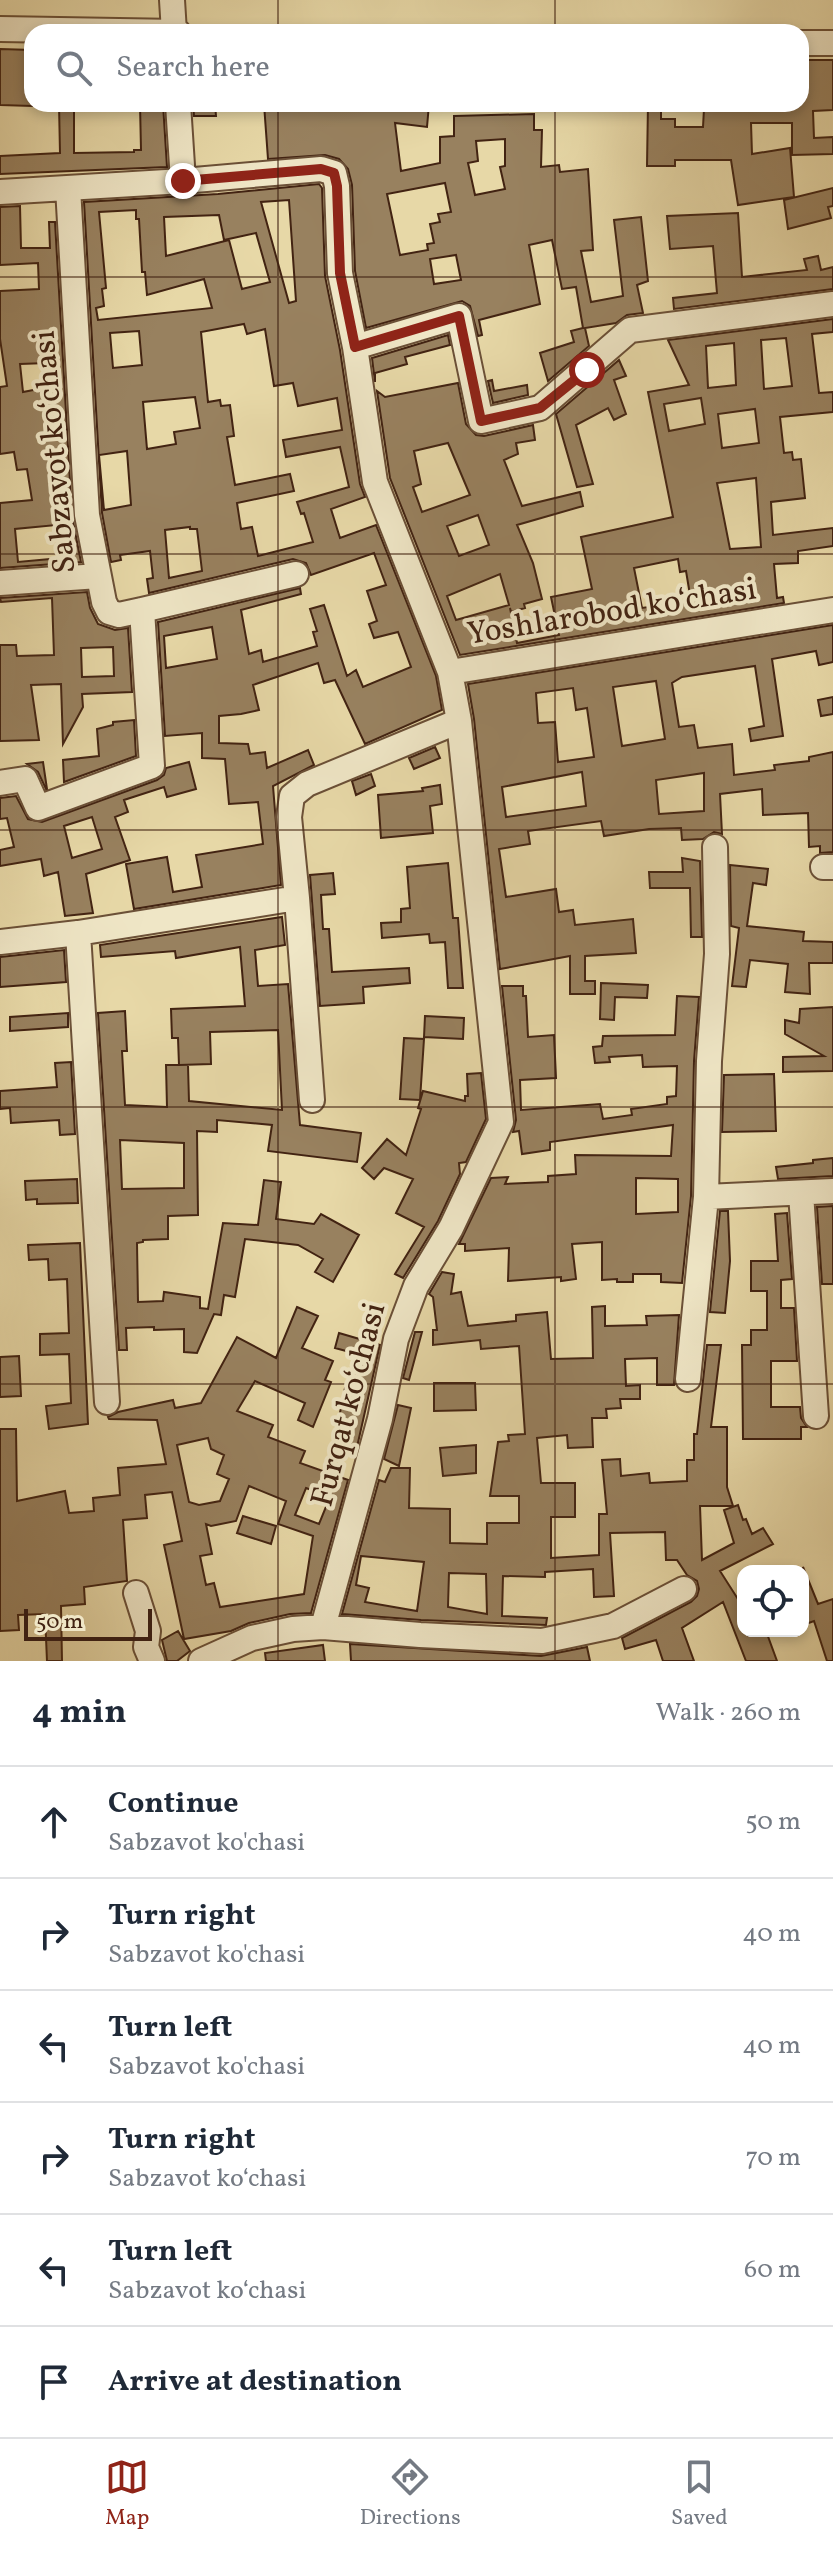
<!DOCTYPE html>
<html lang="en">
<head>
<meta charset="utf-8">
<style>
  :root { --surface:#fff; --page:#f6f6f7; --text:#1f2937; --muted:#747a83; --line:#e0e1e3; --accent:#8f2418 }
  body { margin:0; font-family:Vollkorn,serif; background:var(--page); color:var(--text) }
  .controls { position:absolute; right:24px; bottom:24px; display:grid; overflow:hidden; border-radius:16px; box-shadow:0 4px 12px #0003 }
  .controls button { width:72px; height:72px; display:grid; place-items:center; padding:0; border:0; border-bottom:2px solid var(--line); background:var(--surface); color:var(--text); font:40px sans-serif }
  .scale { position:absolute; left:24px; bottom:20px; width:128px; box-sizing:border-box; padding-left:8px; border:4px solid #422312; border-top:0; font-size:22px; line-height:28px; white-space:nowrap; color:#422312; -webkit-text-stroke:6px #efe6c6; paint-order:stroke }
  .stop { position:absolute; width:24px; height:24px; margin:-18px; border:6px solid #8f2418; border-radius:50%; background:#fff }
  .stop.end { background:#8f2418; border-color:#fff; box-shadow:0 2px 8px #0008 }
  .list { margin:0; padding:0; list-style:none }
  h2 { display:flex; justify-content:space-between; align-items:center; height:104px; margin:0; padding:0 32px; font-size:34px }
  h2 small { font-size:26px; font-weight:400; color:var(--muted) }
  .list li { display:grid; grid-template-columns:52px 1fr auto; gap:24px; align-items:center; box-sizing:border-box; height:112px; padding:0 32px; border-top:2px solid var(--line) }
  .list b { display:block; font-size:30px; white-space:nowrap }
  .list p { margin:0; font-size:26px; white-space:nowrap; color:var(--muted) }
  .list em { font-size:26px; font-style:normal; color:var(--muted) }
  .icon { flex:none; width:44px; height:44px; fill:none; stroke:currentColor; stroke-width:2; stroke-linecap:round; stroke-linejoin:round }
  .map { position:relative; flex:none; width:833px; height:1661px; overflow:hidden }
  .search { position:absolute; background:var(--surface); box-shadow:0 4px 12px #0003; left:24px; right:24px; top:24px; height:88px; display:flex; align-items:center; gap:20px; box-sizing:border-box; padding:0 28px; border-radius:24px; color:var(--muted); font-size:30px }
  .sheet { height:776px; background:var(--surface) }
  nav { display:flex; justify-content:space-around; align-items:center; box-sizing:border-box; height:112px; border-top:2px solid var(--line); background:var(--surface); font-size:22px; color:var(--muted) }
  nav a { display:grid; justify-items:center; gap:4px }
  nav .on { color:var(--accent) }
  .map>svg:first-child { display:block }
  .building { fill:#98815f; stroke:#422312; stroke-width:2; fill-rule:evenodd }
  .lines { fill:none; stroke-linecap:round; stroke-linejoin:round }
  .minor-casing { stroke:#6b5037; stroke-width:28 }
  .minor { stroke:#efe6c6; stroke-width:24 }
  .route { stroke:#8f2418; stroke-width:10 }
  .grid { fill:none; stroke:#422312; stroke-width:2; stroke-opacity:0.55 }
  .labels { text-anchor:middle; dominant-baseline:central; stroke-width:8; stroke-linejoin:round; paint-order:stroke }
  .street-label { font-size:32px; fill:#422312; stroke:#efe6c6 }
</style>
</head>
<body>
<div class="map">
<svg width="833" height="1661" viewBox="0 0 833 1661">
  <rect width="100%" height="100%" fill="#e7d8a7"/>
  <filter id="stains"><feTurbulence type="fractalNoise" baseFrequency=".0025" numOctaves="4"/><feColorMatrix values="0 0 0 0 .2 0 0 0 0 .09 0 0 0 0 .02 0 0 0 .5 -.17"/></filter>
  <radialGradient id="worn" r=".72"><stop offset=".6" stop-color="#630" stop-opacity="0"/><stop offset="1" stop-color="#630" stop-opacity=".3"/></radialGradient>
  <path class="building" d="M0 49 32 50V106L0 105Z
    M801 60H833V110L813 111 814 138 833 137V154L792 155V123H751L752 154 790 148 794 197 738 205 731 160H675V166H647L648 104H661V119H675V127H703L704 109 761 107V104H801Z
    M59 104H74V153L134 152V150H141L140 104H163L167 167 0 174V156L60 153Z
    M193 104H215L216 116H194Z
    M264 104H283L284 106 429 104 427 127 395 123 401 171 440 163V137L454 136V116L534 114V130H542L541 167 559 165 560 172 588 169 593 250 581 251 591 302 623 296 614 220 641 217 648 281 637 285 643 313 627 315 616 323 585 328 589 346 548 381 540 353 574 342 571 331 583 328 576 287 562 289 552 240 529 245 540 304 479 320 482 335 478 336 470 306 462 301 366 328 355 271 352 185 348 169 339 159 325 155 268 159ZM505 139V166L500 167 505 189 475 195 468 163 478 161 476 141ZM445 183 451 212 438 214 440 222 430 224 434 243 427 244 428 250 400 255 387 194ZM456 255 461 280 434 284 430 259Z
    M319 184 322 188 325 276 340 350 360 484 365 497 331 509 340 538 376 525 436 676 442 710 365 744 335 680 324 683 318 663 253 685 259 710 241 714 219 716V743L248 744 250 754 265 752 267 768 308 750 314 765 273 786 281 885 134 909 126 864 167 857 173 892 202 887 196 855 263 844 258 802 229 804 225 759 202 758V733L165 736 158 622 300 588 301 594 241 610 249 654 261 650 263 662 317 646 313 632 317 631 310 609 324 605 347 676 356 670 363 687 411 667 398 632 374 638 369 624 377 621 367 591 386 585 374 553 311 575 306 563 293 559 149 593 147 579 153 578 150 551 120 555 121 560 111 562 102 513 84 202 218 194ZM289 200 296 301 289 303 261 202ZM136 210V219H139L142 272H145L147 295 204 279 212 308 98 320 96 308 104 306 102 289 106 288 99 212ZM219 215 224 240 256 233 270 282 242 289 229 240 166 256 164 217ZM244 324 247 334 265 329 274 386 293 383 298 406 337 398 342 430 283 440 286 457 340 447 349 487 297 502 301 514 304 513 313 542 258 556 252 527 241 529 237 503 294 491 290 474 235 485 227 437 234 436 230 405 221 406 220 400 208 402 201 332ZM139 331 142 365 113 368 110 333ZM195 397 200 428 174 432 176 444 147 449 143 402ZM127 451 131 505 104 510 99 455ZM190 527V529H197L202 571 169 578 165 530ZM212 627 217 659 166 668 164 636Z
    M833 188V206L828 207 831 218 788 229 784 200Z
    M20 206 21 248H50L49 222H55L72 516 81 562 0 568V503L32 500 27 469 17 470 14 452 0 454V387L7 386 0 339V291L39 289 38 263 0 265V207ZM47 363 49 387 23 392 20 364ZM56 525 61 558 18 562 15 529Z
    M738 213 742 277 807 270 804 259 818 256 821 270 833 267V289L674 309 673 298 717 293 713 246 670 249 667 216Z
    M833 319V332L812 334 819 393 833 392V412L780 417 784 453 792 452 793 460 801 459 805 498 771 502 773 535 833 528V546L798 551V563L774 564 777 598 783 597 784 603 460 655 390 478 377 391 385 397 458 383 466 424 476 435 484 436 533 425 535 440 516 443 518 454 504 460 522 506 580 492 583 506 517 525 533 563 542 599 524 604 525 608 511 612 510 608 517 643 559 635 551 597 592 589 581 537 673 517 648 392 689 385 668 340ZM786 338 792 386 764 389 761 340ZM734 343 736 385 708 388 706 346ZM701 398 705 424 669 431 664 404ZM755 409 759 443 722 448 718 414ZM448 443 470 495 422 512 413 487 421 484 414 451ZM756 478 761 547 730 549 717 483ZM478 515 489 545 459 556 447 526ZM678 559 680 572 686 571 691 601 642 608 634 568ZM500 574 509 605 456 620 447 596Z
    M448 335 450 345 405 357 407 364 375 373V382L372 358Z
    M619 360 626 376 614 380 626 414 614 420 608 408 576 425 593 484 577 487 556 414Z
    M492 380 494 391 527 385 528 395 493 403 488 381Z
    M87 592 90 608 98 624 115 630 128 628 132 692 82 694 83 707 63 744 61 684 31 685 39 740 0 741V645H16L17 656 54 655 52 598 1 602 0 598ZM113 647 114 676 82 677 81 648Z
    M833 625V662L819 665 816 651 772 659 783 736 751 741 749 729 764 726 755 666 682 677 672 683 679 727 694 725 698 748 732 744 734 775 775 770 774 765 809 761V757L833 752V852L820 853V846L809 847 808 813 763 815 762 789 720 794 722 834 714 832 703 839 682 840 681 828 649 829 604 836 601 821 528 831 530 844 499 849 506 897 556 889 559 912 573 910 575 925 633 919 636 953 585 956V981H595V994H570V956L500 969 474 719 468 684ZM656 681 665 739 622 746 613 687ZM573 688 576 710 587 708 594 757 558 762 555 722 538 723 536 693ZM582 772 586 806 506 817 502 787ZM704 773V811L659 814 656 780Z
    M833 697V714L821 716 818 700Z
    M134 720 136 756 64 782 63 760 99 756 97 729 113 725V722Z
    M435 747 440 758 414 769 409 758Z
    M43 762 47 789H46L38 772 27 764Z
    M189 762 196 789 167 797 164 787 124 800 128 812 115 817 130 860 86 874 93 913 65 916 58 872 44 876 41 859 0 866V850L14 847 7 818 0 819V798L16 796 28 819 42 822 157 780 164 775 166 768ZM92 817 102 849 72 858 64 826Z
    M371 774 375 786 356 795 352 781Z
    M440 785 442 804 430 806 433 833 381 838 378 795 423 791 422 788Z
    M682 858 700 861 702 937H691L690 888H650L649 872H683Z
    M448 863 453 918H458L463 988H448L445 942 430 943 429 934 382 938 381 923 401 922V909L410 908 407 867Z
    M730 865 768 869 766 885 753 883 747 926 804 932 803 941 833 942V963H809L810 994 785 992 788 964 750 960 746 987 732 986 739 928 731 926Z
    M333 873 335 894 321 895 323 929H329L332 972 409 968 410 983 363 987 364 1003 320 1006 310 875Z
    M282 917 285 945 255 950 258 986 288 984 300 1125 361 1133 357 1162 268 1151 272 1125 217 1120V1132L197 1131 198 1215 168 1216V1239L143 1240V1242L137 1243 138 1302 163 1301 164 1292 200 1297V1308L208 1309 223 1223 258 1225 264 1180 281 1182 276 1219 314 1224 321 1214 359 1235 333 1282 315 1272 323 1259 298 1245 245 1239 235 1297 224 1295 221 1315 214 1314 197 1353 184 1352V1329L154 1330V1327L126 1328 127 1350H119L98 1013 125 1011 127 1051H122L125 1105 167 1107 166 1065H179L178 1038H172L171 1009 245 1006 240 947 176 958 175 951 101 957 100 945ZM278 1030 282 1110 189 1101 188 1065H179L211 1064 210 1032ZM120 1140 184 1143V1188L122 1189Z
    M64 950 66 982 0 987V957Z
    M601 983 648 985 647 998 615 997 614 1020 600 1019Z
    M502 986H523V996H526L528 1037 554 1035 556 1078 520 1080 521 1110 600 1104 603 1119 632 1115 631 1109 667 1104V1097L676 1096 677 1066 643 1067 642 1055 609 1057 610 1062 595 1063 593 1047 602 1046 603 1036 675 1035 677 996 699 997 694 1061 691 1196 682 1283 661 1282V1274H633V1282H617V1279L602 1280V1242L572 1244 576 1279 561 1281V1277L508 1281 509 1248 465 1251V1244H459L491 1178 508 1177 505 1184 548 1182V1176L576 1174 575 1155 671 1156 673 1125 550 1142V1150L522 1154 519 1131 513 1132 516 1120ZM636 1178 678 1179V1212L636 1214Z
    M833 1007V1071L783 1072V1057L824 1056 785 1034V1020L799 1023 800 1009Z
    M68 1013V1027L10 1031V1017Z
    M425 1016 464 1018 463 1039 424 1037Z
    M404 1038 424 1039 420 1100 400 1099Z
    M71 1062 75 1134 60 1135 59 1120 11 1123 10 1108 0 1109V1091L57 1087 55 1063Z
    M481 1073 486 1119 466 1162 459 1163 460 1174 438 1221 403 1278 395 1274 424 1227 396 1213 413 1179 384 1168 374 1179 362 1168 387 1139 406 1155 421 1109 418 1108 423 1091 465 1101V1096H468L467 1074Z
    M774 1074 776 1131 722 1132 724 1075Z
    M833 1158V1176L778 1179 776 1167 813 1163V1160Z
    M77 1179 78 1203 37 1204V1199L26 1200 25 1181Z
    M833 1206V1284H822L817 1207Z
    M720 1211H728L730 1261 725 1313 710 1312Z
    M787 1213 792 1279 781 1280V1308H794L797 1361H771V1407H800L801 1418 807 1427H801V1439H743L742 1345H751V1330H767V1291H751V1261H778L775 1214Z
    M80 1243 88 1424 49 1429 46 1406 71 1403 69 1354 40 1355V1334L69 1333 67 1279 49 1280 48 1259 29 1260 28 1245Z
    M442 1272 454 1274 451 1294 461 1292 468 1326 516 1321V1315L547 1312 551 1359 593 1358 592 1307 605 1306V1326L647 1325 646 1316 679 1315 674 1385H657V1358L625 1359 626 1386 640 1385V1399H620L621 1408 606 1409 607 1418H592L593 1447 568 1448 567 1435 537 1438 541 1483H575V1517H551V1558L599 1555V1514H607L602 1460 620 1459 621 1476 649 1473 650 1483 687 1481V1460H694V1434H697L707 1345H721L711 1427H727V1487L733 1506H700L702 1560 734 1543 724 1510 738 1505 743 1520 746 1519 752 1534 763 1528 773 1544 720 1571 743 1607V1631H766L777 1661H746L723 1602 682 1628 694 1661H663L656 1640 625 1649 622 1638 691 1602 697 1596 699 1589 697 1581 687 1575 677 1560H666L665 1532 610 1533 614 1596 594 1597 593 1569 545 1572V1577L503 1576 502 1616 547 1618 546 1625 421 1620 342 1614 379 1480 385 1482 391 1468H410L409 1508 450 1509V1543L487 1544V1523H519V1496H490L498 1442 509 1441 508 1435 525 1434 519 1346 481 1349 480 1340 433 1345V1330H437L433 1297 429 1294ZM361 1556 424 1562 417 1611 365 1602 369 1588 356 1585ZM449 1573 486 1574 487 1614 448 1607Z
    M297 1307 318 1316 302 1348 333 1361 325 1380 331 1382 313 1427 298 1420 305 1403 255 1381 237 1411 273 1425 268 1437 305 1451 300 1463 348 1480 311 1613 290 1614 249 1623 231 1631 184 1639 164 1545 182 1541 172 1492 145 1495 147 1518 123 1520 127 1581 84 1587 85 1604 61 1606 62 1661H47L45 1614 18 1615 19 1630 0 1631V1429H16L17 1501 65 1491 69 1513 94 1511 93 1498 120 1495 118 1468 166 1464 157 1420 109 1419 108 1417 118 1412 173 1400 175 1408 201 1403 237 1337 276 1358ZM208 1438 211 1449 224 1455 217 1474 229 1479 220 1501 199 1505 189 1502 177 1445ZM249 1486 286 1501 278 1524 313 1536 304 1594 220 1607 214 1583 206 1585 200 1556 212 1554 206 1524 211 1526 236 1521ZM306 1488 330 1497 319 1524 295 1515Z
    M415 1332H422L409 1380 403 1378Z
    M339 1333 380 1345 357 1447 335 1437 345 1388 353 1392 361 1355 335 1348Z
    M19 1356 21 1396 0 1397V1357Z
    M434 1383H475L476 1410 434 1411Z
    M398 1405 411 1408 399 1466 384 1459Z
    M476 1445V1473L443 1476 440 1448Z
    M243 1516 276 1526 271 1544 237 1533Z
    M803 1567 818 1604 833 1599V1661H827L814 1621 803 1625Z
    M178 1631 190 1651 177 1661H167L162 1640Z
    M350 1644 541 1656 587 1647 590 1661H351Z
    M323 1645 325 1661H266L265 1653Z"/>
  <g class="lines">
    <g class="minor-casing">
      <path id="minor" d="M172 0 174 32
        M0 29 178 32
        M801 43H833
        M178 104 183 181
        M68 188 87 515 104 602 109 612 119 615 142 610 296 574
        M0 192 183 181 321 169 334 173 337 186 340 273 355 347 375 482 450 672
        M355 347 459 316 481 421 540 408 630 330 833 304
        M0 583 98 576
        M0 783 25 779 38 808 152 766 142 610
        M823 867H833
        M297 898 312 1100
        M78 933 107 1402
        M0 942 78 933 297 898 289 817 292 796 307 784 459 721
        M801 1193 816 1416
        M706 1197 833 1191
        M688 1379 706 1197 709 1061 717 954 715 847
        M136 1593 148 1631 146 1647 152 1661
        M323 1627 380 1419 396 1339 416 1286 451 1228 501 1122 459 721 450 672 833 610
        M201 1661 252 1638 293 1629 323 1627 420 1635 542 1641 613 1626 684 1589"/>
    </g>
    <use href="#minor" class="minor"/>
  </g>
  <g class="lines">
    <path class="route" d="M183 181 321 169 334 173 337 186 340 273 355 347 459 316 481 421 540 408 587 370"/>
  </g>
  <path class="grid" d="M278 0V32M555 0V32M278 104V1661M555 104V1661M0 277H833M0 554H833M0 830H833M0 1107H833M0 1384H833"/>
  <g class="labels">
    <g class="street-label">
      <text transform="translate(56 452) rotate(-95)">Sabzavot koʻchasi</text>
      <text transform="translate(612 613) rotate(-9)">Yoshlarobod koʻchasi</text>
      <text transform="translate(350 1405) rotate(-75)">Furqat koʻchasi</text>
    </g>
  </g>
  <rect width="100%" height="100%" filter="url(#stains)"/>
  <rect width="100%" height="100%" fill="url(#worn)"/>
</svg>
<div class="controls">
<button><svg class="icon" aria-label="locate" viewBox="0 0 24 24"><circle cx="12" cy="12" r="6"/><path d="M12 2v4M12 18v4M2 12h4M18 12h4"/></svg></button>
</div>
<div class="scale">50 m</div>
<div class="stop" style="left:587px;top:370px"></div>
<div class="stop end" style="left:183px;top:181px"></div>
<div class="search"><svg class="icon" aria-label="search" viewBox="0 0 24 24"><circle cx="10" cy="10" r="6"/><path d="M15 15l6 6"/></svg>Search here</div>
</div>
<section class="sheet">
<h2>4 min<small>Walk · 260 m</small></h2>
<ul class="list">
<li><svg class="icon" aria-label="ahead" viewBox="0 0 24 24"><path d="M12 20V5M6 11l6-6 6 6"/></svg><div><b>Continue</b><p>Sabzavot ko'chasi</p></div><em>50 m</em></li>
<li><svg class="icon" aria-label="right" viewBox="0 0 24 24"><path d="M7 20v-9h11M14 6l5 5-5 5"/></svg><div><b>Turn right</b><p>Sabzavot ko'chasi</p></div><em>40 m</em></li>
<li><svg class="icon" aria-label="left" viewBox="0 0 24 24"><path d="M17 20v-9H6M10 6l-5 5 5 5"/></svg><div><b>Turn left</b><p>Sabzavot ko'chasi</p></div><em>40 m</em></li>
<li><svg class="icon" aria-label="right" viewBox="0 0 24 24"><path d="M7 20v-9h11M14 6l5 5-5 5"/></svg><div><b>Turn right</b><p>Sabzavot koʻchasi</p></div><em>70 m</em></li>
<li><svg class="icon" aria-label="left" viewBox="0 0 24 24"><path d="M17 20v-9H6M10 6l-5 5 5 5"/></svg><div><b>Turn left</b><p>Sabzavot koʻchasi</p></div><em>60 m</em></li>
<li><svg class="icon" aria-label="arrive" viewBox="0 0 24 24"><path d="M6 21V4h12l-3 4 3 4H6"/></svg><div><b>Arrive at destination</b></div></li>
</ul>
</section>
<nav>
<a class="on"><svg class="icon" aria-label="map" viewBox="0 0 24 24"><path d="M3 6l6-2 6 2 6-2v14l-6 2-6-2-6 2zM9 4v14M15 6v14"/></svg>Map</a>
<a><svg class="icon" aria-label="directions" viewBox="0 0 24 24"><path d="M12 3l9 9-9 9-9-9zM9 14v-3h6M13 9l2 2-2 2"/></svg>Directions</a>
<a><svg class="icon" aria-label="saved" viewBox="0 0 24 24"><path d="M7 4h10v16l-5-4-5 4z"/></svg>Saved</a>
</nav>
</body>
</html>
